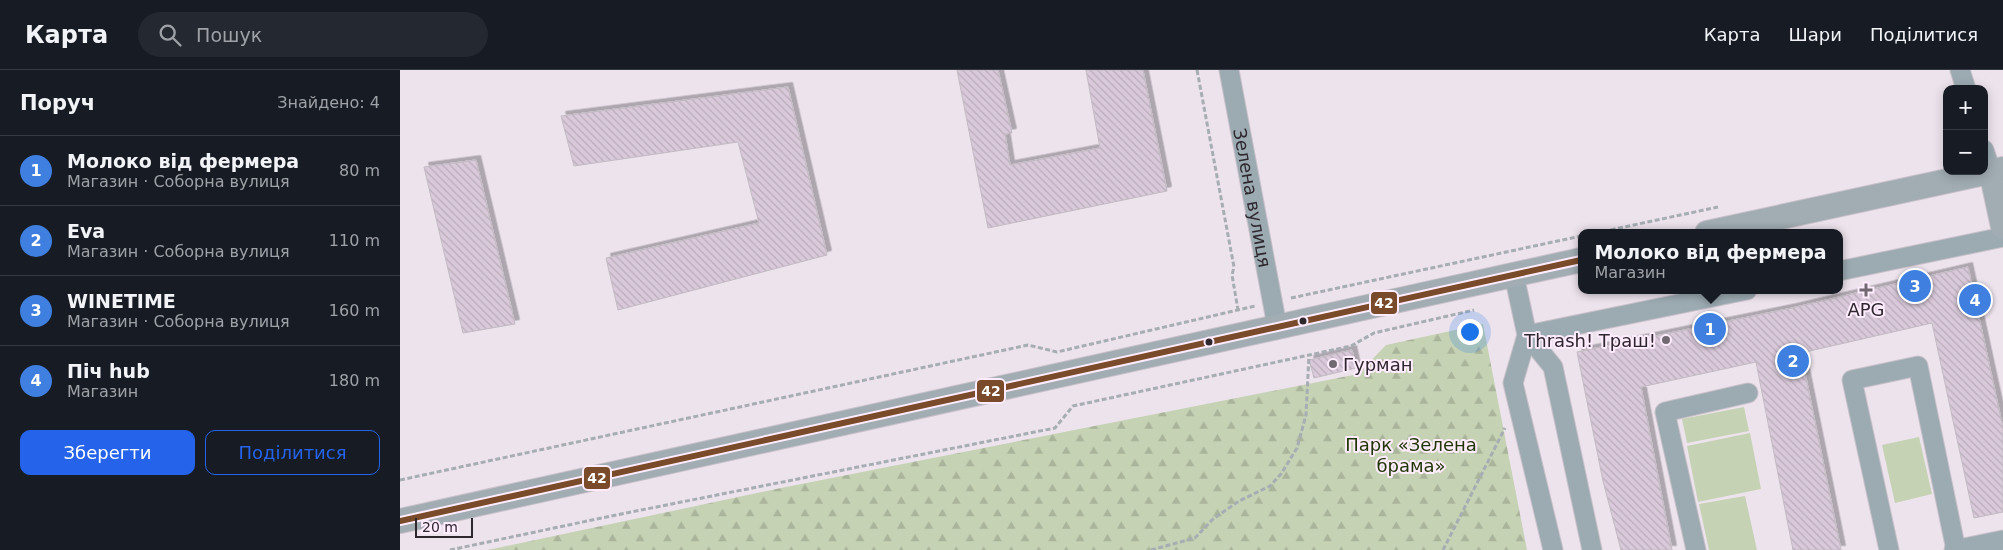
<!DOCTYPE html>
<html lang="uk">
<head>
<meta charset="utf-8">
<style>
  :root { --surface:#171b24; --page:#242831; --text:#f1f3f6; --muted:#9ea1a6; --line:#363941; --accent:#2563eb }
  body { margin:0; font-family:"DejaVu Sans",sans-serif; background:var(--page); color:var(--text) }
  .controls { position:absolute; right:15px; top:15px; display:grid; overflow:hidden; border-radius:10px; box-shadow:0 2px 12px #0003 }
  .controls button { width:45px; height:45px; display:grid; place-items:center; padding:0; border:0; border-bottom:1px solid var(--line); background:var(--surface); color:var(--text); font:25px sans-serif }
  .scale { position:absolute; left:15px; bottom:12px; width:58px; box-sizing:border-box; padding-left:5px; border:2px solid #2e272e; border-top:0; font-size:14px; line-height:18px; white-space:nowrap; color:#2e272e; -webkit-text-stroke:4px #ffecfe; paint-order:stroke }
  .you { position:absolute; left:1069px; top:261px; width:18px; height:18px; margin:-12px; border:4px solid #fff; border-radius:50%; background:#1a73e8; box-shadow:0 0 0 8px #1a73e833 }
  .badge { display:grid; place-items:center; width:32px; height:32px; border-radius:50%; background:var(--accent); color:#fff; font-size:16px; font-weight:700 }
  .pin { position:absolute; translate:-50% -50%; border:2px solid #fff; box-shadow:0 1px 5px #0006 }
  .popup { position:absolute; left:1178px; top:159px; width:265px; height:65px; box-sizing:border-box; display:grid; place-content:center; border-radius:10px; background:var(--surface); filter:drop-shadow(0 1px 4px #0005); font-size:16px; white-space:nowrap; color:var(--muted) }
  .popup b { font-size:19px; color:var(--text) }
  .popup::after { content:''; position:absolute; left:50%; top:100%; margin-left:-10px; border:10px solid transparent; border-top-color:var(--surface) }
  .list { margin:0; padding:0; list-style:none }
  h2 { display:flex; justify-content:space-between; align-items:center; height:65px; margin:0; padding:0 20px; font-size:21px }
  h2 small { font-size:16px; font-weight:400; color:var(--muted) }
  .list li { display:grid; grid-template-columns:32px 1fr auto; gap:15px; align-items:center; box-sizing:border-box; height:70px; padding:0 20px; border-top:1px solid var(--line) }
  .list b { display:block; font-size:19px; white-space:nowrap }
  .list p { margin:0; font-size:16px; white-space:nowrap; color:var(--muted) }
  .list em { font-size:16px; font-style:normal; color:var(--muted) }
  .actions { display:flex; gap:10px; padding:15px 20px }
  .actions a { flex:1; padding:11px 0; border:1px solid var(--accent); border-radius:10px; text-align:center; font-size:18px; color:var(--accent) }
  .actions .main { background:var(--accent); color:#fff }
  .icon { flex:none; width:28px; height:28px; fill:none; stroke:currentColor; stroke-width:2; stroke-linecap:round; stroke-linejoin:round }
  .map { position:relative; flex:none; width:1603px; height:480px; overflow:hidden }
  header { display:flex; align-items:center; gap:30px; box-sizing:border-box; height:70px; padding:0 25px; background:var(--surface); border-bottom:1px solid var(--line) }
  header strong { font-size:24px }
  nav { display:flex; gap:28px; margin-inline-start:auto; font-size:18px }
  .search { width:350px; height:45px; background:var(--page); display:flex; align-items:center; gap:12px; box-sizing:border-box; padding:0 18px; border-radius:28px; color:var(--muted); font-size:19px }
  main { display:flex }
  aside { flex:1; background:var(--surface) }
  .map>svg:first-child { display:block }
  .green { fill:#c5d2b4 }
  .forest { fill:url(#forest-firs) }
  .building { fill:url(#building-back-hatch); stroke:#c2bbc2; filter:url(#shadow) }
  .lines { fill:none; stroke-linecap:round; stroke-linejoin:round }
  .minor-casing { stroke:#cac2ca; stroke-width:21 }
  .major-casing { stroke:#cac2ca; stroke-width:26 }
  .path { stroke:#a6adb3; stroke-width:3; stroke-dasharray:5 2.5; stroke-linecap:butt }
  .minor { stroke:#9cabb2; stroke-width:19 }
  .major { stroke:#a1acb3; stroke-width:24 }
  .bus-1-casing { stroke:#ffecfe; stroke-width:10 }
  .bus-1 { stroke:#7a4b2a; stroke-width:6 }
  .poi-dot { fill:#716971; stroke:#ffecfe; stroke-width:2 }
  .bus-dot { fill:#2e272e; stroke:#ffecfe; stroke-width:2 }
  .labels { text-anchor:middle; dominant-baseline:central; stroke-width:4; stroke-linejoin:round; paint-order:stroke }
  .street-label { font-size:18px; fill:#2e272e; stroke:#ffecfe }
  .poi-label { font-size:18px; fill:#2e272e; stroke:#ffecfe }
  .park-label { font-size:18px; fill:#1e3500; stroke:#ffecfe }
  .line-badge { stroke:#ffecfe; stroke-width:2 }
  .badge-label { font-size:14px; text-anchor:middle; font-weight:bold; fill:#fff }
</style>
</head>
<body>
<header>
<strong>Карта</strong>
<div class="search"><svg class="icon" aria-label="search" viewBox="0 0 24 24"><circle cx="10" cy="10" r="6"/><path d="M15 15l6 6"/></svg>Пошук</div>
<nav><a>Карта</a><a>Шари</a><a>Поділитися</a></nav>
</header>
<main>
<aside>
<h2>Поруч<small>Знайдено: 4</small></h2>
<ul class="list">
<li><span class="badge" style="background:#3f7fe0">1</span><div><b>Молоко від фермера</b><p>Магазин · Соборна вулиця</p></div><em>80 m</em></li>
<li><span class="badge" style="background:#3f7fe0">2</span><div><b>Eva</b><p>Магазин · Соборна вулиця</p></div><em>110 m</em></li>
<li><span class="badge" style="background:#3f7fe0">3</span><div><b>WINETIME</b><p>Магазин · Соборна вулиця</p></div><em>160 m</em></li>
<li><span class="badge" style="background:#3f7fe0">4</span><div><b>Піч hub</b><p>Магазин</p></div><em>180 m</em></li>
</ul>
<div class="actions"><a class="main">Зберегти</a><a>Поділитися</a></div>
</aside>
<div class="map">
<svg width="1603" height="480" viewBox="0 0 1603 480">
  <defs>
    <pattern id="forest-firs" width="22" height="20" patternUnits="userSpaceOnUse" patternTransform="scale(1.25)"><rect width="22" height="20" fill="#c5d2b4"/><path d="M5 1l3.5 6h-7zM16 11l3.5 6h-7z" fill="#aab49b"/></pattern>
    <pattern id="building-back-hatch" width="6" height="6" patternUnits="userSpaceOnUse" patternTransform="scale(1.25)"><rect width="6" height="6" fill="#d9c9da"/><path d="M-1 5l2 2M0 0l6 6M5-1l2 2" fill="none" stroke="#bbadbb"/></pattern>
    <filter id="shadow"><feDropShadow dx="4.5" dy="-4.5" stdDeviation="0" flood-color="#0004"/></filter>
  </defs>
  <rect width="100%" height="100%" fill="#ede3ed"/>
  <path class="green" d="M1344 337 1349 361 1287 373 1282 349Z
    M1350 363 1361 419 1298 432 1287 376Z
    M1519 367 1532 424 1495 433 1482 375Z
    M1345 426 1357 480H1309L1299 434Z"/>
  <path class="forest" d="M1083 254 1127 480H88L381 418 958 304 986 275Z"/>
  <path class="building" d="M557 0H598L612 63 605 64 610 95 700 78 686 0H743L767 121 588 158Z
    M388 17 427 185 218 240 206 188 359 153 338 72 174 96 161 46Z
    M76 90 115 254 63 263 24 97Z
    M1568 197 1603 358V442L1574 448 1532 253 1401 283 1441 480H1393L1356 292 1241 317 1272 480H1221L1203 411 1177 282 1392 238Z
    M952 280 956 298 914 308 909 290Z"/>
  <g class="lines">
    <g class="minor-casing">
      <g id="minor">
        <path id="s1" d="M829 0 877 256"/>
        <path d="M1560 0 1566 19"/>
        <path d="M1584 80 1591 101"/>
        <path d="M1439 201 1603 167"/>
        <path d="M1114 205 1127 265 1153 297 1192 480"/>
        <path d="M1127 265 1347 220"/>
        <path d="M1127 265 1113 313 1153 480"/>
        <path d="M1296 480 1265 342 1348 323"/>
        <path d="M1489 480 1452 310 1518 296 1556 480"/>
        <path d="M1554 480 1603 470"/>
      </g>
    </g>
    <g class="major-casing">
      <path id="major" d="M1591 101 1603 157
        M1307 163 1603 99
        M0 451C394 367 787 276 1181 190"/>
    </g>
    <path class="path" d="M797 0 834 197 832 205 838 240
      M1196 163 1318 137
      M891 228 1181 166
      M0 410 628 275 657 282 855 236
      M50 480 211 446 655 358 673 336 951 276 974 263 1074 240
      M751 480 795 468 813 449 839 431 870 416 881 404 897 378 906 345 909 285
      M1043 480 1105 358"/>
    <use href="#minor" class="minor"/>
    <use href="#major" class="major"/>
    <g class="bus-1-casing">
      <path id="bus-1" d="M0 451C394 367 787 276 1181 190"/>
    </g>
    <use href="#bus-1" class="bus-1"/>
  </g>
  <g class="poi-dot">
    <path d="M1463.5 212.5h5v5h5v5h-5v5h-5v-5h-5v-5h5z"/>
    <circle cx="1266" cy="270" r="5"/>
    <circle cx="933" cy="294" r="5"/>
  </g>
  <g class="bus-dot">
    <circle cx="903" cy="251" r="4.5"/>
    <circle cx="809" cy="272" r="4.5"/>
  </g>
  <g class="labels">
    <g class="street-label">
      <text stroke="none"><textPath href="#s1" startOffset="130">Зелена вулиця</textPath></text>
    </g>
    <g class="poi-label">
      <text x="1466" y="239">APG</text>
      <text x="1256" y="270" text-anchor="end">Thrash! Траш!</text>
      <text x="943" y="294" text-anchor="start">Гурман</text>
    </g>
    <g class="park-label">
      <text x="1011" y="374">Парк «Зелена<tspan x="1011" dy="21">брама»</tspan></text>
    </g>
  </g>
  <g class="line-badge">
    <rect x="970" y="221" width="28" height="24" rx="5" fill="#7a4b2a"/>
    <rect x="576" y="309" width="29" height="24" rx="5" fill="#7a4b2a"/>
    <rect x="183" y="396" width="28" height="24" rx="5" fill="#7a4b2a"/>
  </g>
  <g class="badge-label">
    <text x="984" y="238">42</text>
    <text x="591" y="326">42</text>
    <text x="197" y="413">42</text>
  </g>
</svg>
<div class="controls">
<button>+</button>
<button>−</button>
</div>
<div class="scale">20 m</div>
<div class="you"></div>
<div class="pin badge" style="left:1310px;top:259px;background:#3f7fe0">1</div>
<div class="popup"><b>Молоко від фермера</b>Магазин</div>
<div class="pin badge" style="left:1393px;top:291px;background:#3f7fe0">2</div>
<div class="pin badge" style="left:1515px;top:216px;background:#3f7fe0">3</div>
<div class="pin badge" style="left:1575px;top:230px;background:#3f7fe0">4</div>
</div>
</main>
</body>
</html>
